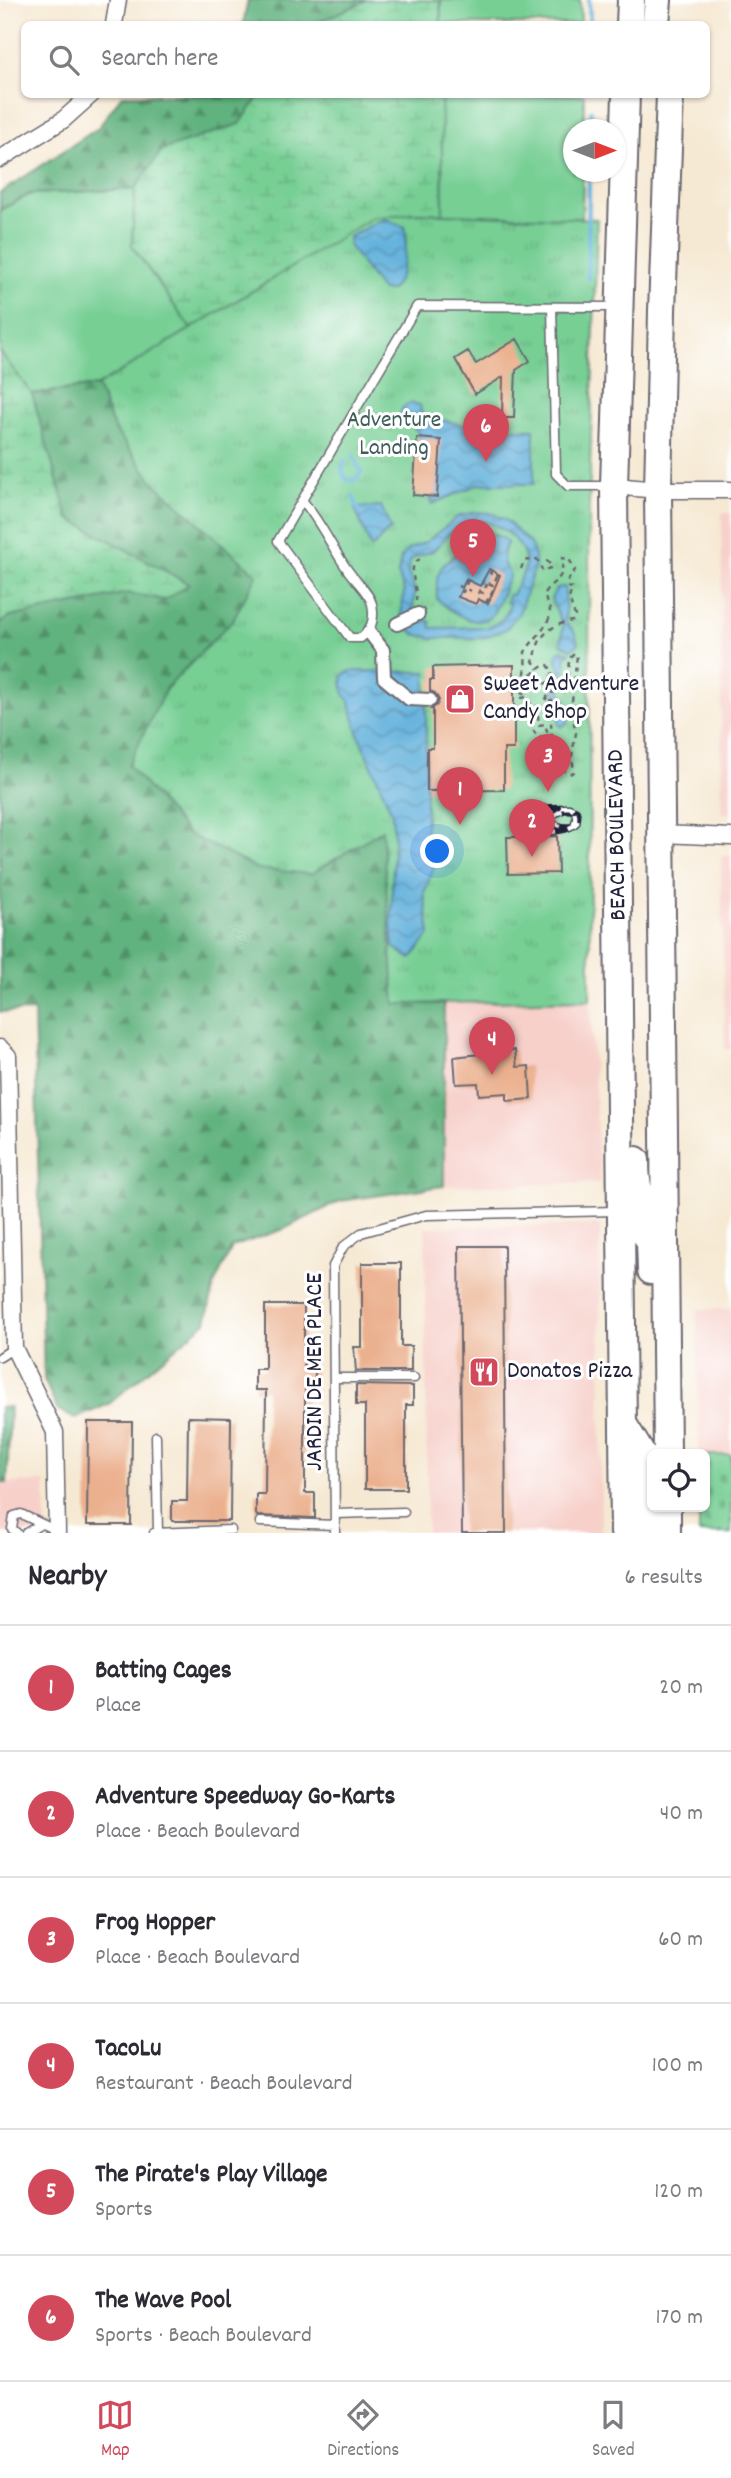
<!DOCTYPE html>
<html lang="en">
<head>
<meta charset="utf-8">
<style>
  :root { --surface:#fff; --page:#f7f7f7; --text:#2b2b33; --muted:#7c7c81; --line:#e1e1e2; --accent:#d1495b }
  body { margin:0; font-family:Dekko,sans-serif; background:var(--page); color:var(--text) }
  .controls { position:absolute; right:21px; bottom:21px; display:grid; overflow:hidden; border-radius:10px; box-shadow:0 2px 5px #0004 }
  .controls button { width:63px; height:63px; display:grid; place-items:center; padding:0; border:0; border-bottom:2px solid var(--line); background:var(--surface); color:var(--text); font:35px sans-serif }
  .compass { position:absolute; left:563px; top:119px; width:63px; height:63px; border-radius:50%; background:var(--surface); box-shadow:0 2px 5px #0004; rotate:90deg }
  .you { position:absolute; left:438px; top:852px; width:24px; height:24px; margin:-18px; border:5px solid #fff; border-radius:50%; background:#1a73e8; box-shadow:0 0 0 10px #1a73e833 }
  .badge { display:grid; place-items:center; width:46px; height:46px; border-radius:50%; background:var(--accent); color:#fff; font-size:23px; font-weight:700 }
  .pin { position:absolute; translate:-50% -58px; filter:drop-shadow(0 2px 4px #0008) }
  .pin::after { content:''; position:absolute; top:37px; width:24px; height:21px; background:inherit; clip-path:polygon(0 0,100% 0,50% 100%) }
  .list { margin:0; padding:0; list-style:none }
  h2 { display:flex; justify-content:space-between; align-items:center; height:91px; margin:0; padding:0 28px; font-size:30px }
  h2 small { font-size:23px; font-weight:400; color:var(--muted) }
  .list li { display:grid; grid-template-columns:46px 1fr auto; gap:21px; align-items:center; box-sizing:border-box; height:126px; padding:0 28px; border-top:2px solid var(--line) }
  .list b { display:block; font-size:26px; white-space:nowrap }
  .list p { margin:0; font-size:23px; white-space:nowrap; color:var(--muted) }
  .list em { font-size:23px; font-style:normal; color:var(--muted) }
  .icon { flex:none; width:38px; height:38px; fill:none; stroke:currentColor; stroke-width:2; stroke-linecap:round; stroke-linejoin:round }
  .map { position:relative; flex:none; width:731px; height:1533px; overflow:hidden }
  .search { position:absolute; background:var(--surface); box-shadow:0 2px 5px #0004; left:21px; right:21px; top:21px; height:77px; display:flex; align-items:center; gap:18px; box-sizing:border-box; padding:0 24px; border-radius:10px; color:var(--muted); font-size:26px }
  .sheet { height:847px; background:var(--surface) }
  nav { display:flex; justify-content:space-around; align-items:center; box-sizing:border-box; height:98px; border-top:2px solid var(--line); background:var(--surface); font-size:19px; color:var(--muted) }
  nav a { display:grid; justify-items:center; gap:4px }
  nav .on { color:var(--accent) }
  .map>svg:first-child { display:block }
  .built { fill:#f7d0ca }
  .green { fill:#77cf94; stroke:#4c7868; stroke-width:2 }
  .forest { fill:url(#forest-firs); stroke:#426a5c; stroke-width:2 }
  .wetland { fill:url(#wetland-marsh); stroke:#4c7868; stroke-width:2 }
  .cemetery { fill:url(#cemetery-stones); stroke:#4c7868; stroke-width:2 }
  .park { fill:url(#park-tufts); stroke:#4c7868; stroke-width:2 }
  .water { fill:url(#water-waves); stroke:#426a8c; stroke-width:2; fill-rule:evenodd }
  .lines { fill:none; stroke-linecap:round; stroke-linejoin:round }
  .stream { stroke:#62b1dc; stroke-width:4.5 }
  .building { fill:#ebb08e }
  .service-casing { stroke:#6c6870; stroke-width:11 }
  .pedestrian-casing { stroke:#6c6870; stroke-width:16 }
  .minor-casing { stroke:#6c6870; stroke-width:19 }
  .trunk-casing { stroke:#6c6870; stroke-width:30 }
  .path { stroke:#6c6870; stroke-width:2.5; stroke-dasharray:5 5; stroke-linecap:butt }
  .service { stroke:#fff; stroke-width:8 }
  .pedestrian { stroke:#fff; stroke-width:12 }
  .minor { stroke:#fff; stroke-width:16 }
  .trunk { stroke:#fff; stroke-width:26 }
  .rail-casing { stroke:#22223b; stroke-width:7 }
  .rail { stroke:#fff; stroke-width:4.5; stroke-dasharray:13; stroke-linecap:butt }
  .labels { text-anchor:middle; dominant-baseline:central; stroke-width:6; stroke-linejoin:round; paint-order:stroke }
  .park-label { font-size:24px; fill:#405f5a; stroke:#fff }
  .poi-label { font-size:24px; fill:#22223b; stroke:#fff; text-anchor:start }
  .street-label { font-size:24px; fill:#22223b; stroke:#fff }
</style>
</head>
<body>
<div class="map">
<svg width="731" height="1533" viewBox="0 0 731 1533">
  <defs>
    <pattern id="forest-firs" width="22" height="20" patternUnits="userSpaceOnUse" patternTransform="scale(1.75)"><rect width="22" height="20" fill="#61b27e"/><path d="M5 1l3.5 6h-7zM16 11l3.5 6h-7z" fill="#509068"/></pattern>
    <pattern id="wetland-marsh" width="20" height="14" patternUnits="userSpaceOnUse" patternTransform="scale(1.75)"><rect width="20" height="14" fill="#77cf94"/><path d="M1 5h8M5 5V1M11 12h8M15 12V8" fill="none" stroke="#67b180"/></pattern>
    <pattern id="cemetery-stones" width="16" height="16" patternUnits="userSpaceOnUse" patternTransform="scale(1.75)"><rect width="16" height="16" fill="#77cf94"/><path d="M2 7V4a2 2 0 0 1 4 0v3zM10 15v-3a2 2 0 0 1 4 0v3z" fill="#67b180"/></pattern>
    <pattern id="park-tufts" width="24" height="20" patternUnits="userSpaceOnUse" patternTransform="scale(1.75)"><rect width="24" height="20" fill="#77cf94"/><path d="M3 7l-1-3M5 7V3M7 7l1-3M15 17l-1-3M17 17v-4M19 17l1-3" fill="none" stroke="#67b180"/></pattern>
    <pattern id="water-waves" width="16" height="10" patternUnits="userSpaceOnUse" patternTransform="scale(1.75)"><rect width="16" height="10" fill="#62b1dc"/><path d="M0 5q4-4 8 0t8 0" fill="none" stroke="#5090b4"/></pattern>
  </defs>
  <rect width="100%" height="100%" fill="#fff"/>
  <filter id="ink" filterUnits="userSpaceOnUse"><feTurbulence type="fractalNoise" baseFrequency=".0143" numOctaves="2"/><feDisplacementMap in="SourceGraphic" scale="14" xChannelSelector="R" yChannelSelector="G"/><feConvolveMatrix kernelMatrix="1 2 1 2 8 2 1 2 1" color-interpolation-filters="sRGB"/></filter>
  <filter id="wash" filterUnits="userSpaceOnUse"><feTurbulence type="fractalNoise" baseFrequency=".00686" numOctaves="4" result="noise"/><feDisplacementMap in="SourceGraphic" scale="28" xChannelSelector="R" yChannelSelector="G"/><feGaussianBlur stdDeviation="1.57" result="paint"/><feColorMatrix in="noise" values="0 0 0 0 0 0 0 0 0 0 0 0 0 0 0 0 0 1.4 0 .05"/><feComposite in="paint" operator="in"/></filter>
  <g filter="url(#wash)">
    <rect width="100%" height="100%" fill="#f6e9d3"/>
    <path class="built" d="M722 513H731V814L721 813Z
      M721 856H731V1049H725Z
      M590 1000 600 1183 444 1186V1004Z
      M600 1225 601 1533H427L425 1227Z
      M697 1309H731V1455L699 1454Z
      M45 1482 46 1533H0V1483Z"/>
    <path class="green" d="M441 0H580L581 24H441Z
      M441 95H584V129L574 130V172H583L582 219 443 214Z
      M135 189 132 246 191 329 97 386 32 394 0 352V210L30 194Z"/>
    <path class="forest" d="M248 0H367L315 24H243Z
      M122 95H260L240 124 162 150 135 189 30 194 0 210V193L98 128Z
      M97 386 114 428 154 483 257 575 233 620 165 689 311 874 383 829 395 1003 444 1004V1186L340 1201 284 1229 232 1247 214 1285 206 1322 109 1404 75 1419 57 1409 44 1379 34 1011 0 1012V624L9 617 128 593 165 600 188 584 68 518 32 394Z
      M0 1407H10L7 1483H0Z"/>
    <path class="wetland" d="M367 0H438L440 2 441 24H315Z
      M260 95H441L443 214 415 213 372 218 191 329 132 246 135 189 162 150 240 124Z
      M0 352 32 394 68 518 189 584 165 600 128 593 9 617 0 624Z"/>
    <path class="cemetery" d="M705 1455H731V1533H699V1507H705Z"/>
    <path class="park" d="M415 213 597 219 589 508 590 1000 395 1004 382 830 311 874 258 869 188 834 128 765 166 689 233 620 257 575 154 483 114 428 97 386 372 218Z"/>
    <path class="water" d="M385 219 405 227C408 243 404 280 390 291L381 290 349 246V237L375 223Z
      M410 403 420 405 422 415 480 429H534V484H479L432 504 417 430C407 423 390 413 410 403Z
      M381 506 391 530C382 533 379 543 371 548L355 509C363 505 372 510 381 506Z
      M475 512 491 513 506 520 530 543 535 557V566L519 613 506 629 483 638H431L415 634 407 627 401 616 404 591 398 574 401 558 407 550 426 542 459 516ZM481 522C503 523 531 547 524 570 521 579 515 587 512 595H508L506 602 510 603C508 615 500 623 489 627L431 628 430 621H417L412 615 415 590 408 573 410 561 415 557 433 551 448 535 462 526 465 530 471 528 470 524Z
      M487 532 503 538 507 543C500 560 502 562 510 575 505 584 497 610 491 616 476 631 448 609 437 599 437 591 436 581 438 575 443 560 462 548 476 550L483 533Z
      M561 587H565L566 624C574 629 576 634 578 644L572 649 561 644 563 626 551 599 556 589Z
      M562 650 570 652 565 658 566 670 559 684 562 695 566 699 567 704 568 723 561 727 558 723 561 715C556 699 549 685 561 670L556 658 558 652Z
      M351 671 426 672V835L437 859 424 893 430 934 411 959 393 947 391 923 394 838 392 813 359 736 350 703 344 694 342 681 343 675Z"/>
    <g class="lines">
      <path class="stream" d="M589 0 590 24
        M590 130 591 111
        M588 278 589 172
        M345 461C341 468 342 473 347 480H356L361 471 353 456
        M353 496 359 512"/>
    </g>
    <g id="blocks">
      <path class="building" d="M517 339 530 361 516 370 514 418H502L503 377 475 394 455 359 468 351 476 364Z
        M417 438 441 440 437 497 413 495Z
        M489 569 500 575 488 604 478 599 476 604 458 597 466 579 480 586Z
        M514 665V749H504V790L427 791V748H433V709H431L437 705 439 700 435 693 430 691V680H433V667Z
        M557 836 558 873 508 874 507 837Z
        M515 1050 517 1067 529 1066 531 1099 507 1101V1093L479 1095 478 1083 456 1084 454 1057Z
        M459 1246H504L506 1533H462Z
        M362 1263H401V1346H411V1371H356L354 1347H362Z
        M265 1305H304V1369H315V1390H305V1493H315V1518L257 1516 256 1514V1494H265L266 1390H255V1369H265Z
        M356 1385 413 1386V1405H406V1489H365V1405H356Z
        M188 1417 231 1418 230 1521H172V1501H187Z
        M88 1422H132L131 1525H87Z"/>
    </g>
  </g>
  <g filter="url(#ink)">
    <use href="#blocks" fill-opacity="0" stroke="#6c6870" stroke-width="2"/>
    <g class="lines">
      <g class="service-casing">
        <path id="service" d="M552 307 556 474 568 486H611
          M302 500C320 521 331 546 347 569 354 580 369 592 372 604 375 619 372 629 361 638H350L278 541 417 306 615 307
          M0 1357 14 1348
          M334 1378H414
          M156 1436 158 1533
          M335 1514 404 1512
          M260 1522 335 1525
          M17 1533 12 1529 14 1516 21 1514 57 1531
          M26 1533 41 1524
          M154 1533 231 1530
          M335 1533 333 1266 343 1247 361 1233 426 1215 618 1211"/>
      </g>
      <g class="pedestrian-casing">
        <path id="pedestrian" d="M397 624 418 614
          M369 632 383 650 384 678 409 699 430 700"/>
      </g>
      <g class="minor-casing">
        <path id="minor" d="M114 24 118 0
          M0 159 63 120 92 94
          M614 486 658 490H731
          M662 834 731 837
          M0 1048 8 1056 14 1348 55 1432 57 1533"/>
      </g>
      <g class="trunk-casing">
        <path id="trunk" d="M630 24 631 0
          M656 24 658 0
          M636 1160C636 1189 638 1202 665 1215
          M622 1211 636 1222 650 1241 651 1271
          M624 1425 643 1456 644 1533
          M667 1454 658 490 662 311 670 94
          M667 1507V1533
          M624 1533 614 486 626 94"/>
      </g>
      <path class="path" d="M521 569 524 561 537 559 543 572 552 567 544 557
        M491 571 490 573 497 576 498 574
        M458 586 471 591
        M461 591 463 592 468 580
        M479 591 483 593 487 584
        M478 594 483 581 493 585 497 576
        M416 601C418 585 404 565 422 558
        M486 603 494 588 493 585
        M520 683C528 675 525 662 525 652 531 641 551 625 550 612 549 602 544 606 546 590 558 577 564 580 562 558L569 559 575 570 567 582 568 587 572 588 569 599 575 616 574 621C559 622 543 631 538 645 535 651 537 655 533 661L538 668 548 665 553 672 549 682 544 684 536 672 532 673 534 684 528 688V693H521
        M521 698 528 697 530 703 537 706 539 725 545 724 548 735 552 736 551 723 547 712 554 706 552 700 545 701 549 693 567 691 569 659 574 654 577 655 572 701 576 713 572 714 576 733 572 755 574 772 569 774 549 759 554 758 556 750C541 728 532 749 531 710L528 707H522"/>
      <use href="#service" class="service"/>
      <use href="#pedestrian" class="pedestrian"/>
      <use href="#minor" class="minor"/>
      <use href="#trunk" class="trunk"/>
      <g class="rail-casing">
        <path id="rail" d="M535 808 569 807 576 810 578 816 577 823C567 834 529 836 521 822L524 811 527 809C544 812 555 831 572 826 576 821 576 817 574 811 555 804 546 832 528 828L522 819C524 811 528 810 535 808"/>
      </g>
      <use href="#rail" class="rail"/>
    </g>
  </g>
  <defs>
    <g id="shop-square" transform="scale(1.575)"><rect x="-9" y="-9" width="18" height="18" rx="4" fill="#d1495b" stroke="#fff"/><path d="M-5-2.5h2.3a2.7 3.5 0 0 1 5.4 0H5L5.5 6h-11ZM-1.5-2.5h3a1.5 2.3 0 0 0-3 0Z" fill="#fff"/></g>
    <g id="restaurant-square" transform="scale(1.575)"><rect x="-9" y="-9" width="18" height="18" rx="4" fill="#d1495b" stroke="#fff"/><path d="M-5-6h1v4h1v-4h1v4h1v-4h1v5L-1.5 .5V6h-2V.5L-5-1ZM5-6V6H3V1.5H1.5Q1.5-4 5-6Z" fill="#fff"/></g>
  </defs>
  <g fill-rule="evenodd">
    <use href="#shop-square" x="460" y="699"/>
    <use href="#restaurant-square" x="484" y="1372"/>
  </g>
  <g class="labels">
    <g class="park-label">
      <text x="394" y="421">Adventure<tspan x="394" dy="28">Landing</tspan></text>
    </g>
    <g class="poi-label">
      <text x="483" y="685">Sweet Adventure<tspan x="483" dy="28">Candy Shop</tspan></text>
      <text x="507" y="1372">Donatos Pizza</text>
    </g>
    <g class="street-label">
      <text transform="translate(618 835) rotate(-91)">BEACH BOULEVARD</text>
      <text transform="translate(316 1372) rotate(-90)">JARDIN DE MER PLACE</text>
    </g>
  </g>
</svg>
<div class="controls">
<button><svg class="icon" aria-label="locate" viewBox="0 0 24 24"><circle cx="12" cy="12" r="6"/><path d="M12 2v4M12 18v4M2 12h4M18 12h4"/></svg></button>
</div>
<svg class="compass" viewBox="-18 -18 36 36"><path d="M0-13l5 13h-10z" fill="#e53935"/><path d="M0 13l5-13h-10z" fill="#7c7c81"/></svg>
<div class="you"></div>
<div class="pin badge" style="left:460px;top:825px">1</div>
<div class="pin badge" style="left:532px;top:857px">2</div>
<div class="pin badge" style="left:548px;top:792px">3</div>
<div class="pin badge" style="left:492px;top:1075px">4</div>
<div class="pin badge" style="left:473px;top:577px">5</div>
<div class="pin badge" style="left:486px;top:462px">6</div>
<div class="search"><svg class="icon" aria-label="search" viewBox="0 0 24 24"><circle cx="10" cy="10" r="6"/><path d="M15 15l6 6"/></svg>Search here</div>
</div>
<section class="sheet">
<h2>Nearby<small>6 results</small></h2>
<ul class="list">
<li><span class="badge">1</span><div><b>Batting Cages</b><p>Place</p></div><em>20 m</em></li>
<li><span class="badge">2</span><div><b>Adventure Speedway Go-Karts</b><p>Place · Beach Boulevard</p></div><em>40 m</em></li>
<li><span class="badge">3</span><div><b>Frog Hopper</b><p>Place · Beach Boulevard</p></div><em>60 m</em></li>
<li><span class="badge">4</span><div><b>TacoLu</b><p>Restaurant · Beach Boulevard</p></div><em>100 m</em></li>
<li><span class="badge">5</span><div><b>The Pirate's Play Village</b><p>Sports</p></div><em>120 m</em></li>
<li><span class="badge">6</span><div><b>The Wave Pool</b><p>Sports · Beach Boulevard</p></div><em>170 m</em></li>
</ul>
</section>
<nav>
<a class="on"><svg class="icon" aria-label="map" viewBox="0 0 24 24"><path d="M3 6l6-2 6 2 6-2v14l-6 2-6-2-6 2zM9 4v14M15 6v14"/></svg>Map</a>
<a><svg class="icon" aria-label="directions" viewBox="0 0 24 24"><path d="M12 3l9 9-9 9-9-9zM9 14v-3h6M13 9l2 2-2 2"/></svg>Directions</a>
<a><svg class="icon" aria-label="saved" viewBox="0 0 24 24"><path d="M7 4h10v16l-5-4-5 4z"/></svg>Saved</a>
</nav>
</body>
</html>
